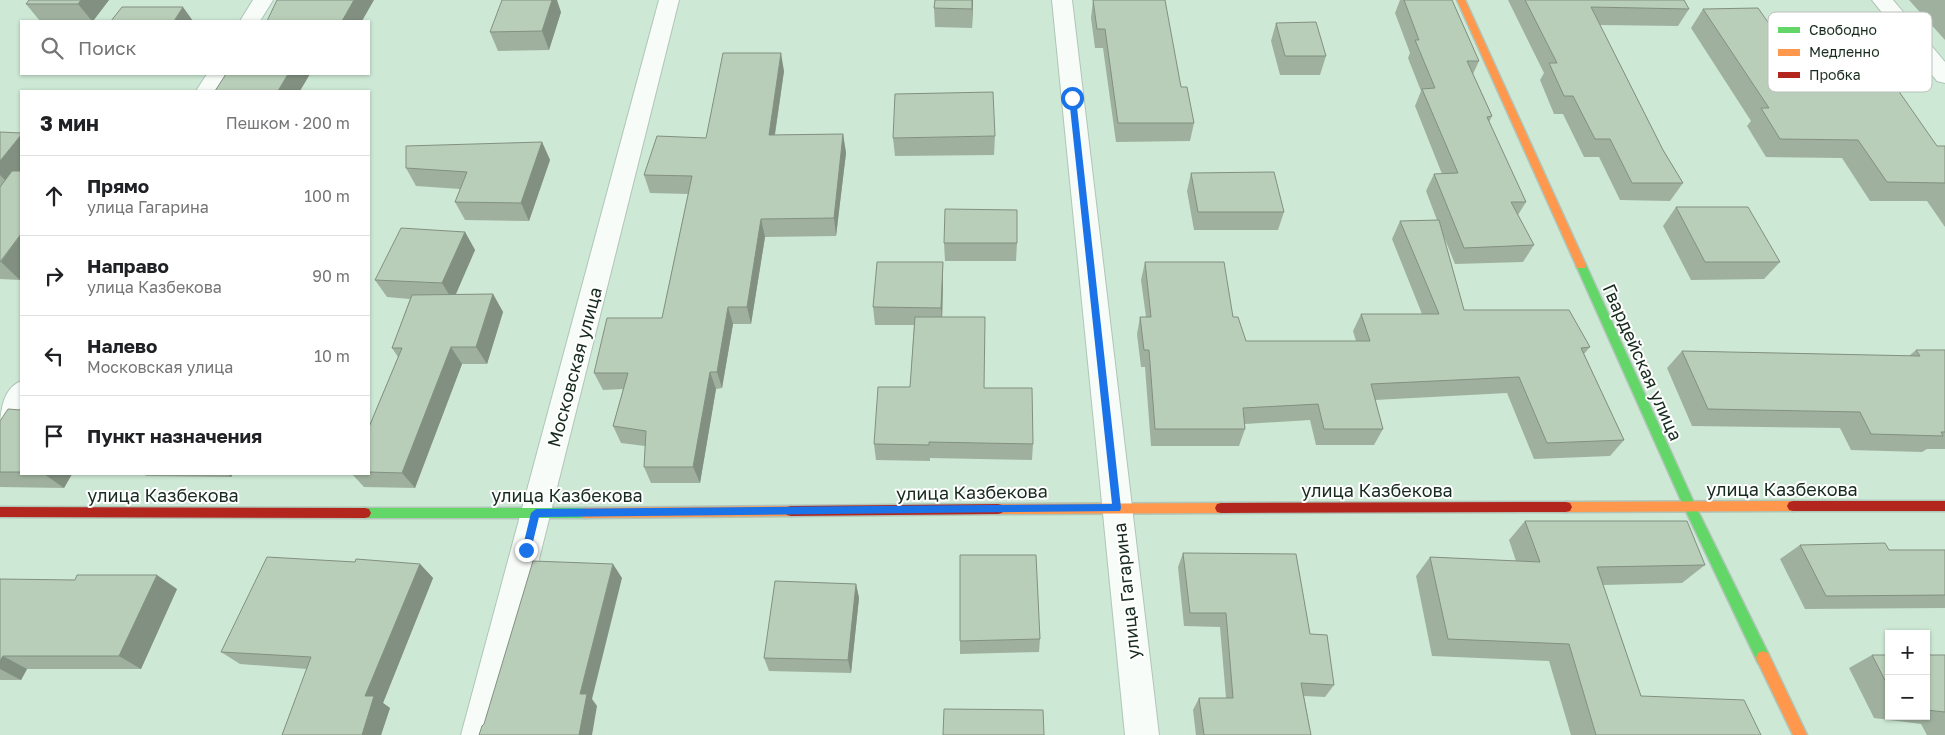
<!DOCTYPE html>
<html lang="ru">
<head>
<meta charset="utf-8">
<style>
  :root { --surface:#fff; --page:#f2f2f2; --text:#202124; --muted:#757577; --line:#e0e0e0 }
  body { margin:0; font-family:"Golos Text",sans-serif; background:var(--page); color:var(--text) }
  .controls { position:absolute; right:15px; bottom:15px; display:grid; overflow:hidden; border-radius:0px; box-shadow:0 1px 4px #0004 }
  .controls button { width:45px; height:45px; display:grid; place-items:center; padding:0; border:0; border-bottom:1px solid var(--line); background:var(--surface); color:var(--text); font:25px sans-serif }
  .stop { position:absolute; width:15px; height:15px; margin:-11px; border:4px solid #1a73e8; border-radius:50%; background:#fff }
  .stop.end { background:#1a73e8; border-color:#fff; box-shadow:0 1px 5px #0008 }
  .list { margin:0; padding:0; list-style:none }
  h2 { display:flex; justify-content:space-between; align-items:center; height:65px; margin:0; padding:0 20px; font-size:21px }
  h2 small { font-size:16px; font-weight:400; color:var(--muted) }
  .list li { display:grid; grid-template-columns:32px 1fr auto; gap:15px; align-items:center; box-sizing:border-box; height:80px; padding:0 20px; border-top:1px solid var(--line) }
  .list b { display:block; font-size:19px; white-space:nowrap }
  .list p { margin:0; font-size:16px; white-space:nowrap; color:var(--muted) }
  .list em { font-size:16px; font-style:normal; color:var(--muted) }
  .icon { flex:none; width:28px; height:28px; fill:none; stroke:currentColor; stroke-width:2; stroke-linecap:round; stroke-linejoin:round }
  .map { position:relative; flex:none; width:1945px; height:735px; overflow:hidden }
  .search { position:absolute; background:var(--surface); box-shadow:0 1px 4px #0004; left:20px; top:20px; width:350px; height:55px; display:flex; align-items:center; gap:12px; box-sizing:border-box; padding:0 18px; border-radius:0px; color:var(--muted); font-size:19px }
  .panel { position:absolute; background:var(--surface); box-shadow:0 1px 4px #0004; left:20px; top:90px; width:350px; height:385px; border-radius:0px }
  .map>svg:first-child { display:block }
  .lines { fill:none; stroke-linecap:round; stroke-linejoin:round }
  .street-casing { stroke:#b0c5b7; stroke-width:2 }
  .fast-casing { stroke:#b0c5b7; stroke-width:3 }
  .slow-casing { stroke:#b0c5b7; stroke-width:3 }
  .jam-casing { stroke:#b0c5b7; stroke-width:3 }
  .street { fill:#f8fcf9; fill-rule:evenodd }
  .fast { fill:#63d668; fill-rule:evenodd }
  .slow { fill:#ff974d; fill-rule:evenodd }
  .jam { fill:#b3261e; fill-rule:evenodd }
  .wall { fill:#9fb19e }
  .shaded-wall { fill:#829081 }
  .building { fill:#b9ceb8; stroke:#829081 }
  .route { fill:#1a73e8 }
  .labels { text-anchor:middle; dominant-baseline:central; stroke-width:4; stroke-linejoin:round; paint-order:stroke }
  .street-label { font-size:18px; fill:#182b1f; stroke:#fff }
  .key { fill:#fff; stroke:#babfbc; stroke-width:1 }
  .key-label { font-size:14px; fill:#182b1f }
</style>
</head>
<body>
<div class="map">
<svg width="1945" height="735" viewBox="0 0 1945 735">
  <rect width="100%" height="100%" fill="#cde8d5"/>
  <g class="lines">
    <g class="street-casing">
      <path id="street" d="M253 0H273L260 21H240Z
        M659 0H679L495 735H461Z
        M1052 0H1072L1159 735H1125Z
        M1872 0H1893L1945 62V83L1937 81Z
        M207 74H229L218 91H196Z
        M21 381C22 403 24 431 0 439 0 417 0 390 21 381Z"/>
    </g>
    <g class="fast-casing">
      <path id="fast" d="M1581 261 1586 265 1695 505 1768 653 1770 658 1768 663 1763 665 1758 663 1684 507 1576 265Z
        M365 508H585L589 509 591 513 589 517 585 518H365L361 517 359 513 361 509Z"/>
    </g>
    <g class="slow-casing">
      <path id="slow" d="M1457 0H1465L1586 265 1585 268H1577L1576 265Z
        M1793 501 1797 502 1799 506 1797 510 1793 511 1566 512 1562 511 1560 507 1562 503 1566 502Z
        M1221 503 1225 504 1227 508 1225 512 1221 513 998 514 994 513 992 509 994 505 998 504Z
        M791 506 795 507 797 511 795 515 791 516 585 518 581 517 579 513 581 509 585 508Z
        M1763 651 1768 653 1807 735H1793L1756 658 1758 653Z"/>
    </g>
    <g class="jam-casing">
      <path id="jam" d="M1793 501H1945V511H1793L1789 510 1787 506 1789 502Z
        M1566 502 1570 503 1572 507 1570 511 1566 512 1221 513 1217 512 1215 508 1217 504 1221 503Z
        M998 504 1002 505 1004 509 1002 513 998 514 791 516 787 515 785 511 787 507 791 506Z
        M0 507 365 508 369 509 371 513 369 517 365 518 0 517Z"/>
    </g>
    <use href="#street" class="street"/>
    <use href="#fast" class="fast"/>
    <use href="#slow" class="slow"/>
    <use href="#jam" class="jam"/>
  </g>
  <path class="wall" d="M109 0 93 21H40L26 4Z
    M935 0H973L972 28 935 27 934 8Z
    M1093 0 1181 87 1194 123 1190 141 1116 142 1103 48H1095L1091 18Z
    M1400 0H1452L1479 61 1473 74 1492 116 1489 122 1526 202 1518 215 1534 245 1523 262 1455 264 1444 237 1464 310 1590 347 1584 354 1624 440 1610 456 1534 459 1507 393 1375 400 1383 429 1374 445H1316L1310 420 1245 424V429L1239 446H1151L1145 367H1141L1137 334 1140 317H1146L1141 280 1145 262 1233 317 1246 341H1356L1353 331 1361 314H1422L1392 239 1400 221 1437 220 1426 191 1434 174H1442L1415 106 1421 91 1408 58 1410 53 1395 13Z
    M1508 0H1684L1689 9 1678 26 1600 25 1663 150 1683 183 1670 201 1620 200 1599 157H1584L1563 114H1554L1540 80 1544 73Z
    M1909 0H1945V40Z
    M1703 9 1786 48 1937 146H1945V227L1927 201H1870L1842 158 1766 157 1747 126 1751 121 1691 28Z
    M561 12 549 50 498 51 490 32Z
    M1276 23 1326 56 1320 75H1280L1271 41Z
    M784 71 775 135 843 134 846 153 836 236 765 237 751 324H733L722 388 716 389 700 483H651L644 467 645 446 621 443 613 426 623 389 603 390 594 373 662 318 688 194 650 193 644 175 706 138Z
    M0 132 20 280 0 279Z
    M995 136 994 155 895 156 893 138Z
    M542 142 550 160 529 221 465 220 455 202 460 189 416 186 406 168Z
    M1191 173 1284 212 1278 230H1194L1187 191Z
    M1676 207 1780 262 1764 279 1691 280 1663 226Z
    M465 232 475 250 455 295 493 294 503 312 487 364H462L415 488 364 487 352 474H369V427L398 357 392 348 410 299 387 297 375 280Z
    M944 243H1017L1016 261H945Z
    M943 262V280L942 317 984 388 1033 444 1032 460 930 458V461L876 460 874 444 910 387 914 325H875L873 307Z
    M1916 350H1945V449H1927L1922 452 1851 450 1840 428 1692 426 1667 368 1682 351 1909 356Z
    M21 410V474H72L64 488 0 487V421Z
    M144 474H233L231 477 146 476Z
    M1525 521 1705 565 1682 583 1603 585 1641 696 1761 735H1571L1549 661 1432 656 1416 576 1430 557 1516 561 1509 540Z
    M1800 545 1889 550H1945V608L1805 609 1780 559Z
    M1183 553 1310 634 1334 685 1325 697 1304 696 1311 735H1196L1193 710 1199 698H1226L1220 627 1184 626 1178 567Z
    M355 562 420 564 433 578 383 703 390 708 381 735H282L307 669 240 664 221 652Z
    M0 579 177 589 141 669H27L21 680H0Z
    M856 584 859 598 851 673 769 671 764 658Z
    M1040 639 1039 652 960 654V641Z
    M1872 655H1889V716H1926V655H1945V735H1927L1921 724 1874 718 1849 668Z"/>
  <path class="shaded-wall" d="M81 0H109L93 21H92L78 4Z
    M354 0H374L362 21H342Z
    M552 0H557L561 12 549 50 542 31Z
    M972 0H973L972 28Z
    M183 7 193 21H174Z
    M781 53 784 71 772 153 769 135Z
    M288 74H310L300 91H278Z
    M843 134 846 153 836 236 834 218Z
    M21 135V176L12 187 0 175V161Z
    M542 142 550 160 529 221 521 203Z
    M761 219 765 237 751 324 747 307Z
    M465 232 475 250 453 301 442 283Z
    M21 234V278L20 280 1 262Z
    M943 262V280L942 325 941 308Z
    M493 294 503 312 487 364 476 347Z
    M728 307 733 324 722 388 717 372Z
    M451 347 462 364 415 488 402 473Z
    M710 372 716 389 700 483 693 467Z
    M44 474H72L64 488Z
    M228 474H233L231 477Z
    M420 564 433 578 383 703 390 708 381 735H362L365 696Z
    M613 564 622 578 592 699 597 706 592 735H579L580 694Z
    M157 575 177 589 141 669 119 656Z
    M856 584 859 598 851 673 848 660Z
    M3 656 27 669 21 680 0 669V661Z"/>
  <path class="building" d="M29 0H81L78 4H26Z
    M277 0H354L342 21H267Z
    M502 0H552L542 31 490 32Z
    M935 0H972V9L934 8Z
    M1093 0H1165L1181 87H1187L1194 123H1118L1105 29H1097Z
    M1404 0H1452L1479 61H1467L1492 116 1487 117 1526 202H1511L1534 245 1464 248 1434 174 1458 173 1422 89 1435 88 1415 40H1419Z
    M1525 0H1684L1689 9 1591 7 1663 150 1683 183H1632L1610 139H1595L1573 96H1564L1549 63H1557Z
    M122 7H183L174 21H111Z
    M1758 8 1786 48 1870 50 1937 146H1945V183L1887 182 1858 140 1780 139 1761 108H1769L1703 9Z
    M1316 22 1326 56H1285L1276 23Z
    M723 53H781L769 135 843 134 834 218 761 219 747 307H728L717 372H710L693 467H644L646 431 613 426 628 373H594L607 318H662L692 176 644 175 657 136 706 138Z
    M226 74H288L278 91H215Z
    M993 92 995 136 893 138 895 94Z
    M0 132 21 133V135L0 161Z
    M542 142 521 203 455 202 467 172 406 168V146Z
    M12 171H21V234L0 262V187Z
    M1274 172 1284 212H1198L1191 173Z
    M1676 207H1748L1780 262H1705Z
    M945 209 1017 210V243H944Z
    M1439 220 1464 310H1569L1590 347 1581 348 1624 440 1547 443 1519 377 1371 384 1383 429H1324L1318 404 1243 408 1245 429H1155L1149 350H1144L1140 317H1151L1145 262H1224L1233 317H1238L1246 341H1370L1361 314H1439L1400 221Z
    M401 228 465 232 442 283 375 280Z
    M877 262H943L941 308 873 307Z
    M493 294 476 347H451L402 473 369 472V427L402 348H392L412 295Z
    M915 317H985L984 388H1032L1033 444 929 442V445L874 444 878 387H910Z
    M1916 350H1945V432H1941L1943 436 1871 434 1860 412 1708 409 1682 351 1920 356Z
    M8 409 21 410V472H0V421Z
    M1525 521H1687L1705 565 1597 567 1641 696 1744 700 1761 735H1596L1569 644 1448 639 1430 557 1540 562Z
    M1885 543 1889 550H1945V595L1826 596 1800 545Z
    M1183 553 1296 554 1310 634 1327 635 1334 685 1301 683 1311 735H1204L1199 698H1233L1226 613H1190Z
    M960 555H1036L1040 639 960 641Z
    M267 557 355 562 356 559 420 564 365 696H374L362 735H282L311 657 221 652Z
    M533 561 613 564 580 694H587L579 735H479L482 726 484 724Z
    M77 575H157L119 656H3L0 661V579L75 580Z
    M775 581 856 584 848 660 764 658Z
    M1872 655H1889V688Z
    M1926 655H1945V712L1926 710Z
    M944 709 1043 710 1044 735H943Z"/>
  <path class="route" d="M1072 95 1076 98 1121 508 1120 511 539 517 531 550 526 554 523 553 522 550 531 513 536 509 1112 504 1069 98Z"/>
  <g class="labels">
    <g class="street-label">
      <text transform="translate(1643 362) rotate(66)">Гвардейская улица</text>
      <text transform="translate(574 367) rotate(-75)">Московская улица</text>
      <text x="1782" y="489">улица Казбекова</text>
      <text x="1377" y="490">улица Казбекова</text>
      <text transform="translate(972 492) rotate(-1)">улица Казбекова</text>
      <text x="163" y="495">улица Казбекова</text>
      <text x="567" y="495">улица Казбекова</text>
      <text transform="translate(1126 591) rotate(-96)">улица Гагарина</text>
    </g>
  </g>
  <rect x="1768" y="12" width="164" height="80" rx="8" class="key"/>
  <rect x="1778" y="27" width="22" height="6" fill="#63d668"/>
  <rect x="1778" y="49" width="22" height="7" fill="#ff974d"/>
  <rect x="1778" y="72" width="22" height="6" fill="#b3261e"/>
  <g class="key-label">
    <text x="1809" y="35">Свободно</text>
    <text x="1809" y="57">Медленно</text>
    <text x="1809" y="80">Пробка</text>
  </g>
</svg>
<div class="controls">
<button>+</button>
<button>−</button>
</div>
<div class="stop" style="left:1072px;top:98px"></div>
<div class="stop end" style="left:526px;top:550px"></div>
<div class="search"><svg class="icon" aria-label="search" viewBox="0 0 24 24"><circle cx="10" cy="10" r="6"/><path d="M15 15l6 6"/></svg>Поиск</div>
<section class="panel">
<h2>3 мин<small>Пешком · 200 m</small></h2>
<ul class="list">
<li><svg class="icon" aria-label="ahead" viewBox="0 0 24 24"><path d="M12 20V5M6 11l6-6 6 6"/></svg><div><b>Прямо</b><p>улица Гагарина</p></div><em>100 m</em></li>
<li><svg class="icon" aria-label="right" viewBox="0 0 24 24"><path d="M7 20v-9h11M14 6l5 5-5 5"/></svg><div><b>Направо</b><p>улица Казбекова</p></div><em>90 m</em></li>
<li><svg class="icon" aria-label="left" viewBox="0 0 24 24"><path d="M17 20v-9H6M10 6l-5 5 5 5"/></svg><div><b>Налево</b><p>Московская улица</p></div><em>10 m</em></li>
<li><svg class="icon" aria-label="arrive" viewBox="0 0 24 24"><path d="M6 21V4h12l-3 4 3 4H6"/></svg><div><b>Пункт назначения</b></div></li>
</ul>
</section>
</div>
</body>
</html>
